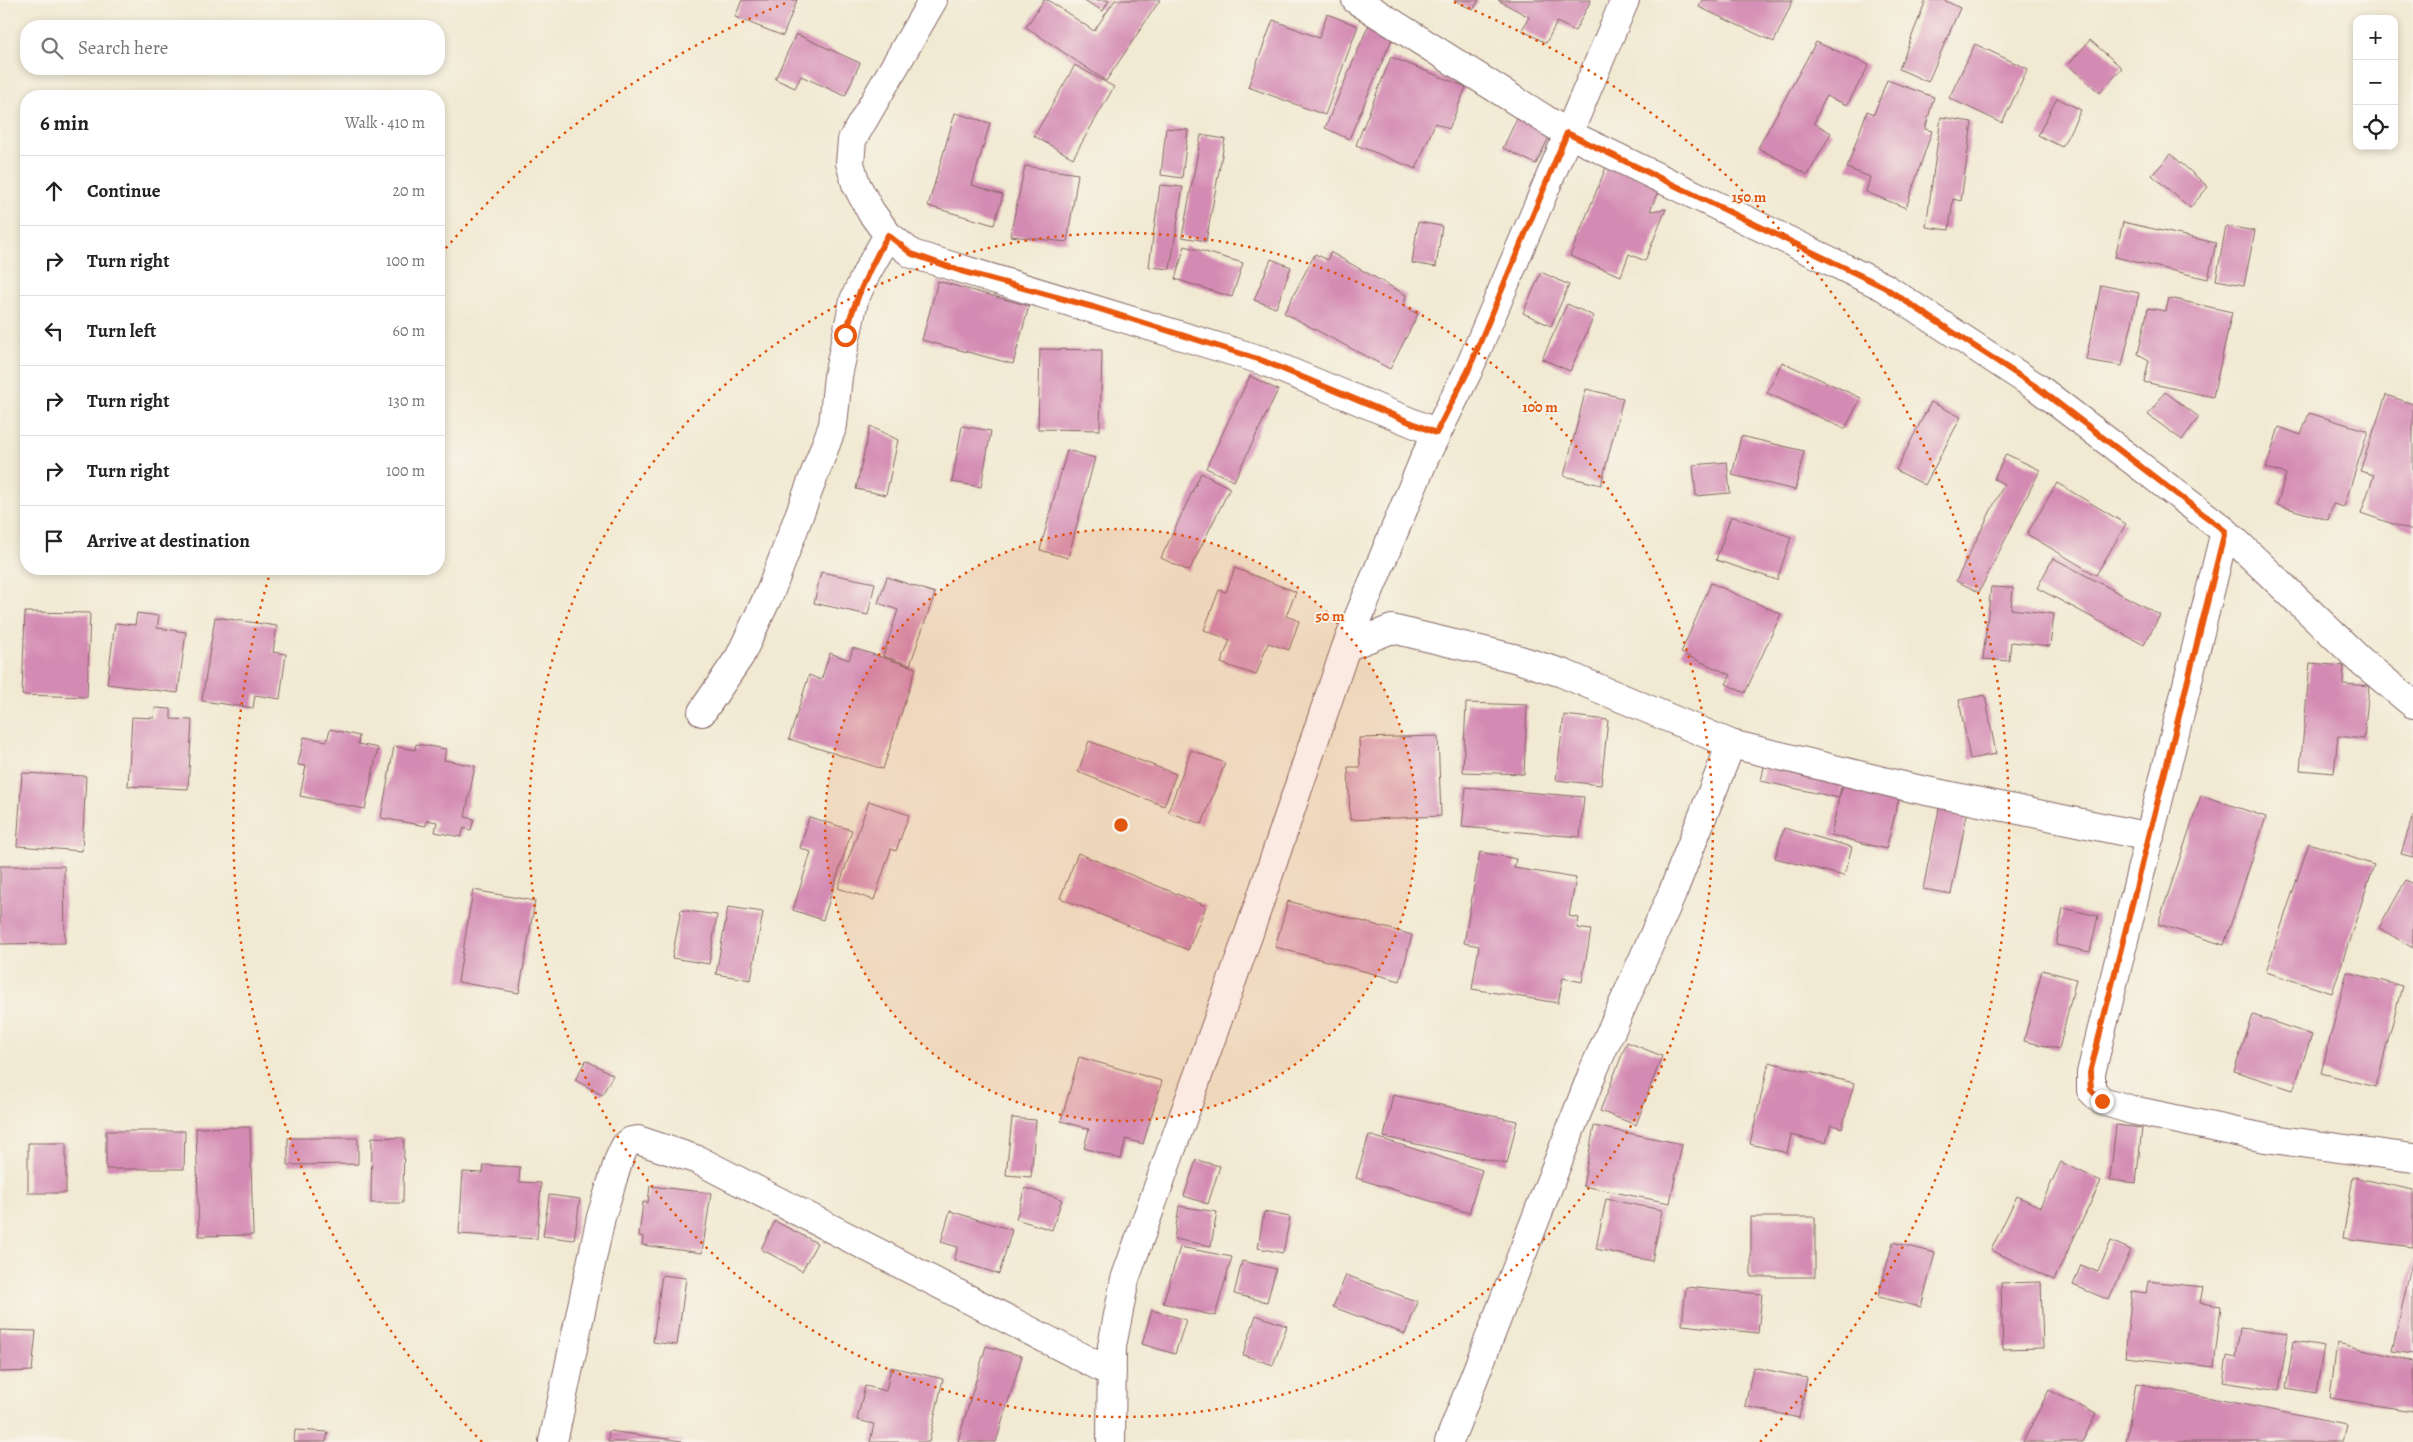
<!DOCTYPE html>
<html lang="en">
<head>
<meta charset="utf-8">
<style>
  :root { --surface:#fff; --page:#f6f6f6; --text:#222; --muted:#767676; --line:#e0e0e0 }
  body { margin:0; font-family:Alegreya,serif; background:var(--page); color:var(--text) }
  .controls { position:absolute; right:15px; top:15px; display:grid; overflow:hidden; border-radius:10px; box-shadow:0 2px 8px #0003 }
  .controls button { width:45px; height:45px; display:grid; place-items:center; padding:0; border:0; border-bottom:1px solid var(--line); background:var(--surface); color:var(--text); font:25px sans-serif }
  .stop { position:absolute; width:15px; height:15px; margin:-11px; border:4px solid #ea580c; border-radius:50%; background:#fff }
  .stop.end { background:#ea580c; border-color:#fff; box-shadow:0 1px 5px #0008 }
  .list { margin:0; padding:0; list-style:none }
  h2 { display:flex; justify-content:space-between; align-items:center; height:65px; margin:0; padding:0 20px; font-size:21px }
  h2 small { font-size:16px; font-weight:400; color:var(--muted) }
  .list li { display:grid; grid-template-columns:32px 1fr auto; gap:15px; align-items:center; box-sizing:border-box; height:70px; padding:0 20px; border-top:1px solid var(--line) }
  .list b { display:block; font-size:19px; white-space:nowrap }
  .list em { font-size:16px; font-style:normal; color:var(--muted) }
  .icon { flex:none; width:28px; height:28px; fill:none; stroke:currentColor; stroke-width:2; stroke-linecap:round; stroke-linejoin:round }
  .map { position:relative; flex:none; width:2413px; height:1442px; overflow:hidden }
  .search { position:absolute; background:var(--surface); box-shadow:0 2px 8px #0003; left:20px; top:20px; width:425px; height:55px; display:flex; align-items:center; gap:12px; box-sizing:border-box; padding:0 18px; border-radius:20px; color:var(--muted); font-size:19px }
  .panel { position:absolute; background:var(--surface); box-shadow:0 2px 8px #0003; left:20px; top:90px; width:425px; height:485px; border-radius:20px }
  .map>svg:first-child { display:block }
  .building { fill:#d48bb3 }
  .lines { fill:none; stroke-linecap:round; stroke-linejoin:round }
  .minor-casing { stroke:#846665; stroke-width:30 }
  .minor { stroke:#fff; stroke-width:28 }
  .route { stroke:#ea580c; stroke-width:6 }
  .ring { fill:none; stroke:#e0560e; stroke-width:2.5; stroke-dasharray:2.5 5 }
  .centre { fill:#e0560e; stroke:#f7f3e8; stroke-width:2.5 }
  .ring-label { font-size:15px; text-anchor:middle; font-weight:bold; fill:#e0560e; stroke:#f7f3e8; stroke-width:4; stroke-linejoin:round; paint-order:stroke }
</style>
</head>
<body>
<div class="map">
<svg width="2413" height="1442" viewBox="0 0 2413 1442">
  <rect width="100%" height="100%" fill="#f7f3e8"/>
  <filter id="ink" filterUnits="userSpaceOnUse"><feTurbulence type="fractalNoise" baseFrequency=".02" numOctaves="2"/><feDisplacementMap in="SourceGraphic" scale="10" xChannelSelector="R" yChannelSelector="G"/><feConvolveMatrix kernelMatrix="1 2 1 2 8 2 1 2 1" color-interpolation-filters="sRGB"/></filter>
  <filter id="wash" filterUnits="userSpaceOnUse"><feTurbulence type="fractalNoise" baseFrequency=".0096" numOctaves="4" result="noise"/><feDisplacementMap in="SourceGraphic" scale="20" xChannelSelector="R" yChannelSelector="G"/><feGaussianBlur stdDeviation="1.12" result="paint"/><feColorMatrix in="noise" values="0 0 0 0 0 0 0 0 0 0 0 0 0 0 0 0 0 1.4 0 .05"/><feComposite in="paint" operator="in"/></filter>
  <g filter="url(#wash)">
    <rect width="100%" height="100%" fill="#f1e9d2"/>
    <g id="blocks">
      <path class="building" d="M742 0H797L783 36 735 17Z
        M1044 0H1048L1094 31 1115 0H1160L1106 81 1026 27Z
        M1084 0H1109L1103 11Z
        M1454 0H1479L1473 10Z
        M1498 0H1591L1575 31 1557 22 1546 43 1522 30 1529 17Z
        M1702 0H1793L1774 42 1699 7Z
        M1926 0H1944L1960 8 1928 82 1899 69Z
        M1327 14 1358 26 1325 115 1248 87 1273 20 1319 38Z
        M1369 24 1395 32 1349 139 1325 128Z
        M796 34 860 63 845 96 801 76 795 88 775 79Z
        M2090 40 2122 68 2100 93 2068 65Z
        M1816 42 1869 65 1847 105 1826 96 1814 123 1831 133 1808 175 1758 148Z
        M1975 44 2028 69 2002 123 1949 98Z
        M1391 57 1466 87 1449 129 1435 123 1416 169 1356 145Z
        M1075 65 1114 87 1073 158 1034 136Z
        M1887 80 1934 97 1925 129 1932 131 1906 208 1866 192 1870 177 1847 168 1867 111 1874 114Z
        M2057 98 2081 110 2062 147 2038 135Z
        M955 113 990 123 972 185 1003 195 994 225 928 206Z
        M1519 114 1552 131 1536 164 1503 148Z
        M1941 117 1972 122 1961 201 1953 199 1949 230 1926 227Z
        M1166 128 1188 130 1182 178 1161 175Z
        M1201 135 1225 139 1206 241 1182 237Z
        M2171 154 2208 187 2190 208 2152 175Z
        M1607 165 1660 186 1650 211 1666 209 1645 261 1629 254 1621 276 1570 256Z
        M1025 166 1078 174 1067 242 1010 236Z
        M1160 185 1183 187 1170 269 1149 267Z
        M1418 222 1442 226 1436 267 1412 263Z
        M2123 222 2216 243 2208 279 2115 257Z
        M2226 226 2255 231 2244 285 2216 280Z
        M1185 246 1243 263 1232 297 1175 279Z
        M1330 252 1406 295 1404 307 1418 314 1390 369 1284 313 1315 254 1328 260Z
        M1271 259 1291 267 1276 308 1254 300Z
        M1541 272 1569 285 1551 326 1523 313Z
        M938 281 1029 306 1013 364 922 340Z
        M2101 285 2139 293 2122 366 2086 360Z
        M2169 298 2232 312 2213 397 2144 382 2149 360 2138 354 2148 308 2166 311Z
        M1567 304 1594 316 1570 371 1542 359Z
        M1040 349 1102 350 1100 430 1038 429Z
        M1782 362 1861 398 1845 429 1767 393Z
        M1250 376 1278 390 1234 481 1206 468Z
        M1586 389 1623 398 1601 485 1564 476Z
        M2165 392 2199 417 2182 440 2148 415Z
        M2386 395 2413 404V531L2361 513 2374 475 2360 471Z
        M1931 402 1961 417 1925 485 1896 470Z
        M2309 413 2368 431 2344 507 2333 504 2328 520 2277 505 2286 474 2266 468 2279 427 2301 435Z
        M870 426 898 440 886 495 856 489Z
        M962 426 991 431 981 487 952 482Z
        M1741 436 1804 451 1795 490 1732 475Z
        M1067 450 1095 458 1068 558 1040 550Z
        M2006 454 2040 470 1979 592 1956 581 2004 484 1994 479Z
        M1727 462 1730 493 1696 496 1693 465Z
        M1201 473 1230 488 1189 571 1161 558Z
        M2057 483 2126 524 2096 575 2027 534Z
        M1731 516 1791 537 1777 580 1716 560Z
        M2053 558 2160 615 2144 645 2037 588Z
        M1235 568 1296 592 1286 616 1299 621 1289 650 1268 643 1256 675 1221 663 1230 640 1204 630 1219 590 1226 592Z
        M821 572 875 583 868 615 814 603Z
        M887 577 935 593 910 665 883 656 898 610 878 603Z
        M1711 583 1781 614 1745 693 1726 684 1731 675 1681 653Z
        M1991 587 2013 588 2011 609 2054 614 2050 646 2011 642 2009 661 1983 659Z
        M25 612 90 613 87 697 22 695Z
        M137 613 159 616 157 628 186 632 178 693 107 684 115 623 135 625Z
        M215 617 277 626 273 652 286 654 280 699 255 695 253 708 202 701Z
        M853 648 916 668 883 769 789 739 809 675 821 680 830 653 849 660Z
        M2310 663 2344 666 2343 684 2369 686 2364 739 2338 736 2334 773 2300 770Z
        M1985 695 1996 754 1970 759 1959 700Z
        M1466 703 1527 705 1524 774 1463 772Z
        M155 708 171 709V719L192 720 188 789 128 786 132 717 154 718Z
        M1564 715 1608 720 1601 785 1556 780Z
        M330 729 359 736 358 744 378 748 365 809 300 796 306 766 298 765 304 737 327 741Z
        M1438 736 1441 816 1350 820 1348 767H1360L1359 738Z
        M1089 741 1176 774 1164 806 1078 772Z
        M416 744 446 749 444 760 475 766 465 817 474 819 471 830 464 828 461 837 435 832 437 822 427 820 426 826 381 818 394 746 415 750Z
        M1191 750 1225 763 1202 824 1168 812Z
        M1766 758 1844 775 1839 797 1845 781 1900 795 1886 849 1831 835 1839 798 1761 781Z
        M22 773 86 776 82 851 17 846Z
        M1466 787 1584 797 1580 837 1462 827Z
        M2201 795 2266 817 2224 945 2158 924Z
        M869 801 909 815 896 851 891 849 874 900 838 888Z
        M1940 804 1968 809 1951 894 1923 889Z
        M2413 815V857L2401 854Z
        M809 817 852 830 823 920 793 910 811 852 800 848Z
        M1784 828 1852 847 1844 876 1775 858Z
        M2309 843 2374 865 2332 993 2266 972Z
        M1480 852 1516 859 1514 868 1576 878 1569 916 1579 918 1577 928 1591 930 1582 982 1563 978 1558 1003 1472 989 1479 946 1464 943Z
        M1078 853 1206 906 1188 950 1060 898Z
        M0 866H64L65 943 0 944Z
        M2406 880 2413 884V948L2379 928Z
        M473 890 535 901 519 993 458 982Z
        M1288 901 1412 935 1400 981 1275 947Z
        M728 907 763 912 751 980 716 974Z
        M2063 908 2098 916 2090 952 2056 945Z
        M681 910 717 915 709 964 672 958Z
        M2042 970 2076 979 2059 1049 2024 1041Z
        M2347 972 2402 986 2376 1087 2321 1073Z
        M2253 1015 2312 1035 2293 1090 2234 1071Z
        M1627 1042 1662 1056 1636 1125 1600 1111Z
        M1079 1057 1162 1081 1143 1144 1126 1139 1121 1159 1084 1148 1089 1129 1061 1121Z
        M586 1060 613 1075 602 1095 575 1080Z
        M1769 1062 1854 1083 1842 1128 1831 1125 1826 1143 1791 1135 1787 1153 1750 1144Z
        M1393 1095 1517 1121 1507 1164 1384 1137Z
        M1012 1118 1036 1120 1031 1177 1006 1175Z
        M2116 1125 2142 1128 2136 1183 2110 1180Z
        M1594 1126 1682 1144 1670 1203 1583 1186Z
        M250 1127 253 1235 199 1236 196 1128Z
        M106 1131H185L184 1169H106Z
        M1369 1135 1482 1170 1469 1213 1356 1178Z
        M372 1137 404 1138 403 1203H371Z
        M288 1138H358V1164L288 1165Z
        M28 1143H66V1193H28Z
        M1196 1160 1220 1166 1208 1204 1184 1196Z
        M2061 1162 2101 1181 2054 1280 1991 1250 2017 1196 2040 1207Z
        M484 1165 520 1167 519 1182 541 1183 537 1239 459 1234 463 1172 483 1173Z
        M2353 1177 2413 1190V1247L2343 1238Z
        M650 1186 711 1193 702 1253 642 1245 643 1237 639 1236 643 1202 648 1203Z
        M1025 1188 1062 1199 1052 1230 1016 1219Z
        M549 1195 580 1199 574 1240 543 1236Z
        M1606 1199 1662 1210 1652 1261 1596 1249Z
        M1179 1206 1217 1212 1211 1246 1174 1239Z
        M950 1211 1012 1230 999 1274 954 1260 958 1247 941 1242Z
        M1264 1212 1290 1217 1283 1253 1258 1248Z
        M1751 1217H1815V1277H1751Z
        M775 1221 817 1243 802 1271 761 1249Z
        M2111 1241 2131 1250 2109 1300 2073 1285 2081 1265 2098 1272Z
        M1893 1242 1935 1253 1921 1307 1878 1297Z
        M1180 1247 1232 1257 1215 1316 1163 1303Z
        M2413 1258V1354L2392 1351Z
        M1242 1261 1276 1269 1267 1302 1234 1294Z
        M662 1275 686 1278 677 1345 653 1342Z
        M1346 1275 1418 1302 1405 1334 1333 1307Z
        M2148 1281 2203 1287 2200 1303 2221 1306 2214 1367 2125 1357 2132 1291 2146 1293Z
        M2041 1282 2043 1348 2003 1349 2001 1283Z
        M1686 1287 1762 1294 1758 1333 1682 1325Z
        M1152 1310 1186 1320 1175 1354 1142 1344Z
        M1256 1315 1287 1326 1273 1365 1243 1355Z
        M2240 1328 2288 1334 2279 1391 2223 1382 2227 1356 2236 1358Z
        M0 1330 36 1331 32 1371 0 1372Z
        M2294 1341 2324 1346 2316 1393 2286 1388Z
        M2337 1343 2413 1361V1411L2330 1398Z
        M986 1346 1022 1356 996 1442H961L958 1441Z
        M891 1367 943 1379 929 1442H870L874 1424 857 1420 865 1386 886 1391Z
        M1753 1367 1807 1378 1799 1418 1745 1406Z
        M2136 1383 2346 1425 2342 1442H2126Z
        M2049 1390 2096 1414 2082 1442H2023Z
        M295 1430 328 1432 326 1442H294Z
        M609 1431 682 1441V1442H608Z"/>
    </g>
  </g>
  <g filter="url(#ink)">
    <use href="#blocks" fill-opacity="0" stroke="#846665" stroke-width="1"/>
    <g class="lines">
      <g class="minor-casing">
        <path id="minor" d="M933 0 852 140 850 163 856 184 871 212 888 235 912 254 1261 360 1437 433
          M1356 0 1567 133 1884 287 2038 388 2225 531 2360 660 2413 704
          M2225 531 2091 1073V1090L2102 1101 2132 1110 2265 1138 2413 1158
          M1346 647 1392 629 1514 658 1562 673 1731 744 1672 894 1594 1069 1449 1442
          M702 712 740 656 771 590 833 425 838 376 854 300 867 272 888 235
          M1731 744 1912 788 2150 837
          M553 1442 601 1217 619 1159 625 1146 631 1141 638 1140 698 1160 1112 1373
          M1111 1442 1112 1346 1125 1279 1249 933 1346 647 1425 457 1468 371 1625 0"/>
      </g>
      <use href="#minor" class="minor"/>
    </g>
  </g>
  <g class="lines" filter="url(#ink)">
    <path class="route" d="M845 335C855 299 869 268 888 235L912 254 961 271 1093 307 1261 360 1436 433 1468 371 1567 133 1884 287 2038 388 2225 531 2090 1073 2091 1090 2102 1101"/>
  </g>
  <circle cx="1121" cy="825" r="296" fill="#e0560e" fill-opacity=".12"/>
  <g class="ring">
    <circle cx="1121" cy="825" r="296"/>
    <circle cx="1121" cy="825" r="592"/>
    <path d="M482 1442A888 888 0 0 1 270 573M441 254A888 888 0 0 1 788 2M1454 2A888 888 0 0 1 1760 1442"/>
  </g>
  <circle cx="1121" cy="825" r="8" class="centre"/>
  <g class="ring-label">
    <text x="1749" y="202">150 m</text>
    <text x="1540" y="412">100 m</text>
    <text x="1330" y="621">50 m</text>
  </g>
</svg>
<div class="controls">
<button>+</button>
<button>−</button>
<button><svg class="icon" aria-label="locate" viewBox="0 0 24 24"><circle cx="12" cy="12" r="6"/><path d="M12 2v4M12 18v4M2 12h4M18 12h4"/></svg></button>
</div>
<div class="stop" style="left:845px;top:335px"></div>
<div class="stop end" style="left:2102px;top:1101px"></div>
<div class="search"><svg class="icon" aria-label="search" viewBox="0 0 24 24"><circle cx="10" cy="10" r="6"/><path d="M15 15l6 6"/></svg>Search here</div>
<section class="panel">
<h2>6 min<small>Walk · 410 m</small></h2>
<ul class="list">
<li><svg class="icon" aria-label="ahead" viewBox="0 0 24 24"><path d="M12 20V5M6 11l6-6 6 6"/></svg><div><b>Continue</b></div><em>20 m</em></li>
<li><svg class="icon" aria-label="right" viewBox="0 0 24 24"><path d="M7 20v-9h11M14 6l5 5-5 5"/></svg><div><b>Turn right</b></div><em>100 m</em></li>
<li><svg class="icon" aria-label="left" viewBox="0 0 24 24"><path d="M17 20v-9H6M10 6l-5 5 5 5"/></svg><div><b>Turn left</b></div><em>60 m</em></li>
<li><svg class="icon" aria-label="right" viewBox="0 0 24 24"><path d="M7 20v-9h11M14 6l5 5-5 5"/></svg><div><b>Turn right</b></div><em>130 m</em></li>
<li><svg class="icon" aria-label="right" viewBox="0 0 24 24"><path d="M7 20v-9h11M14 6l5 5-5 5"/></svg><div><b>Turn right</b></div><em>100 m</em></li>
<li><svg class="icon" aria-label="arrive" viewBox="0 0 24 24"><path d="M6 21V4h12l-3 4 3 4H6"/></svg><div><b>Arrive at destination</b></div></li>
</ul>
</section>
</div>
</body>
</html>
